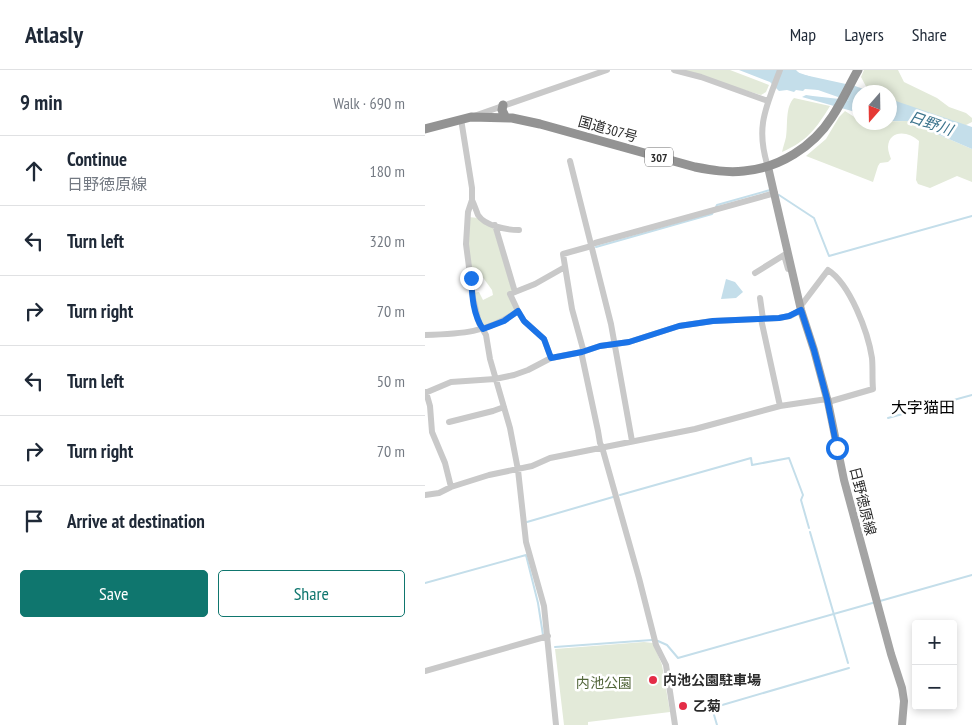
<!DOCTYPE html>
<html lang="en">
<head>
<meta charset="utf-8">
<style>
  :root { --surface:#fff; --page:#f2f2f3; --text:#1f2937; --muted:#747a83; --line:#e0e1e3; --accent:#0f766e }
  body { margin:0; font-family:"PT Sans Narrow","Noto Sans JP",sans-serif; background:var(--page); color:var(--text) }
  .controls { position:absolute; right:15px; bottom:15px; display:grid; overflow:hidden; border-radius:5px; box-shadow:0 2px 8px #0003 }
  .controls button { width:45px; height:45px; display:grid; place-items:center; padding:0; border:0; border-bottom:1px solid var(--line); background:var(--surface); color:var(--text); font:25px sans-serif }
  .compass { position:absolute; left:427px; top:15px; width:45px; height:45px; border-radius:50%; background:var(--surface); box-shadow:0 2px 8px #0003; rotate:200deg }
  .stop { position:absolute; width:15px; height:15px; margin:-11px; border:4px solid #1a73e8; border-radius:50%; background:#fff }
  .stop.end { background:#1a73e8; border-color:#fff; box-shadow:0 1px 5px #0008 }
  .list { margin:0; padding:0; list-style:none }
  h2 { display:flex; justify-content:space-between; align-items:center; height:65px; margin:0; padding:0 20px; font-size:21px }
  h2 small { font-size:16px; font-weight:400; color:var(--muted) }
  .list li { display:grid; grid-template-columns:32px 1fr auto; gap:15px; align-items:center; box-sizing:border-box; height:70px; padding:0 20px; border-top:1px solid var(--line) }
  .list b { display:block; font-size:19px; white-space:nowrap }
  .list p { margin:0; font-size:16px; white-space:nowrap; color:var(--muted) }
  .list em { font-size:16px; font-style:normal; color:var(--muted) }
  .actions { display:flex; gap:10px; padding:15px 20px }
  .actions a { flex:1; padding:11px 0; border:1px solid var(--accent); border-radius:5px; text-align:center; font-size:18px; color:var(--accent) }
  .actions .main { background:var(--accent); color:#fff }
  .icon { flex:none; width:28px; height:28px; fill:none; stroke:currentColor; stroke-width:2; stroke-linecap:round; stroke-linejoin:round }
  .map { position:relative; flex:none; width:547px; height:655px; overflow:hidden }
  header { display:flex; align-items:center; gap:30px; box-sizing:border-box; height:70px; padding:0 25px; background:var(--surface); border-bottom:1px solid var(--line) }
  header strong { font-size:24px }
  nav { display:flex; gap:28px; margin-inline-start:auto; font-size:18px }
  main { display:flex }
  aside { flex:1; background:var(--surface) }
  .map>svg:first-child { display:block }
  .green { fill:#e3ead9 }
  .water { fill:#c4deea; fill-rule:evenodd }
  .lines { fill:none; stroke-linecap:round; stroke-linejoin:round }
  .stream { stroke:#c4deea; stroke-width:2 }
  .river { stroke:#c4deea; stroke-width:10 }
  .minor { stroke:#c9c9c9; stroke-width:6 }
  .major { stroke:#a4a4a4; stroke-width:8 }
  .highway { stroke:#939393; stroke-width:9 }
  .route { stroke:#1a73e8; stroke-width:6 }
  .poi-dot { fill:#e42d47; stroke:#fff; stroke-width:2 }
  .labels { text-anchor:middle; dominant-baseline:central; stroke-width:5; stroke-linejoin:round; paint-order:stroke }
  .shield { fill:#fff; stroke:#6b6b6b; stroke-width:1 }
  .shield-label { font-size:12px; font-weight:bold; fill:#2c2c2c }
  .street-label { font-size:14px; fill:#2c2c2c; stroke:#fff }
  .poi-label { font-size:14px; font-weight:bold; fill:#2c2c2c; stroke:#fff; text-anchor:start }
  .park-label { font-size:14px; fill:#52663a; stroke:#fff }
  .water-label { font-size:15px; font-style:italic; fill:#3b738c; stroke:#fff }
  .quarter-label { font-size:16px; fill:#000; stroke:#fff }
</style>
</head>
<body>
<header>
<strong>Atlasly</strong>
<nav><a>Map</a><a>Layers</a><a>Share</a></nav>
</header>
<main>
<aside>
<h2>9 min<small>Walk · 690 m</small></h2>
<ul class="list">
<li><svg class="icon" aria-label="ahead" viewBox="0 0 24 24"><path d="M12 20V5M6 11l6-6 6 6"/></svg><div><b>Continue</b><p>日野徳原線</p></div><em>180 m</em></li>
<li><svg class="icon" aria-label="left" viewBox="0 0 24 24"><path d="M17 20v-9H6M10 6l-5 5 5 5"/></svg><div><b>Turn left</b></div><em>320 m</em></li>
<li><svg class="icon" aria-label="right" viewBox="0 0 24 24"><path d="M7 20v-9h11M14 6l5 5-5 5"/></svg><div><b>Turn right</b></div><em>70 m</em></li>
<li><svg class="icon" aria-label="left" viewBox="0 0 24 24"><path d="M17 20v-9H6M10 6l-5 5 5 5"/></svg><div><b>Turn left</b></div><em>50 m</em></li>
<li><svg class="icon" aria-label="right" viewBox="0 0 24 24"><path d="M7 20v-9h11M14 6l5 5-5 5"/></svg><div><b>Turn right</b></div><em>70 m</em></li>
<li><svg class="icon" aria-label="arrive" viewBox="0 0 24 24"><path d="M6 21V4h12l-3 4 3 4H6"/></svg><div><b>Arrive at destination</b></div></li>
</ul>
<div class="actions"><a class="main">Save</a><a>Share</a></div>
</aside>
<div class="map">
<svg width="547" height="655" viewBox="0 0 547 655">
  <rect width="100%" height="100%" fill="#fff"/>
  <path class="green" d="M251 0H305L344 15 341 22 336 25Z
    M439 0H473L479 12 512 28 524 37 541 43 547 48V52L537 57 465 34 464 22H444L436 7Z
    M369 28 405 36C391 59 382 71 357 82 358 77 360 72 361 67 363 55 360 37 369 28Z
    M420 41 434 50V52L482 51 547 79V112L532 106 505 118 493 114 491 110 494 71C484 61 464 59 463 77 463 81 465 86 466 89L463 92 455 93 453 96 448 112 381 86 401 69 414 47Z
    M43 147 54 148 68 157 87 220 91 240 58 258 48 223 54 222 58 230 68 225 67 220 54 202H46L42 174Z
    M219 572 228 573 237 595 245 642 163 652V655H139L130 579Z"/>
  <path class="water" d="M314 0H371L375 4 430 16 447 22H434V28L400 17 394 20 380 19 378 21 371 20 369 22 362 20 354 21 345 12ZM373 6 395 13H396L393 16C385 15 375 15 369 8Z
    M381 25C399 28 417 28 434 33V43L377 27Z
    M465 29 547 57V79L482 51H465Z
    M301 209 310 212 318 222 311 228 296 229Z"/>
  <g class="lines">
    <path class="stream" d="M354 125 389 148 404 186 547 146
      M291 137 292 135 345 120
      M171 177 287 144 288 142
      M463 348 547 325
      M195 425 326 388 327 395 364 388 378 425 376 430 384 458
      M102 452 188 427
      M385 462 423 593
      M0 513 101 485 113 533 118 565
      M455 531 547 505
      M233 571 242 575 253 588 451 532
      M130 577 227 570
      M292 655 287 638 424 598"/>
    <path class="river" d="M351 0 434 29"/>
    <path class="minor" d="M249 0 276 7 343 31
      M49 46 182 0
      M36 49 47 118V130L43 142 41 174 48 228 54 253 61 265 65 289 85 358 93 400 101 472 119 536 131 655
      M145 91 186 254 207 371
      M343 97C330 57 341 37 355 0
      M47 130C49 134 51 140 53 145 60 156 82 160 94 160
      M70 155 90 222
      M330 203 359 185 363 199H365
      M335 228 338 249
      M375 235 378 233 403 200C425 214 443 262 447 288 448 298 447 309 448 319L403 332
      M93 241 99 251 119 269 126 288
      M336 249 355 336
      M0 265C36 264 62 263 93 241L85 224 110 214 140 197
      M1 322 5 336 7 362 20 393 26 417
      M0 323 26 312 70 309 89 305 103 300 126 288 157 282 175 276 204 272 254 256 287 251 354 248 365 246 376 240
      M24 352 68 341 79 337
      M0 425 14 423 26 417 64 405 107 396 125 388 270 359 355 336 402 329
      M0 601 123 566
      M250 655 241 595 231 575 214 508 177 377 175 373 173 361 157 286 158 279 147 239 138 184 163 177 170 173 350 123"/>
    <path class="major" d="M343 97 376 240 389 280 403 332 419 410 466 584 477 618 479 631 477 655"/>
    <path class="highway" d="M78 35 77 40 81 48
      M0 59 46 47 87 48 115 54 270 97C286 100 302 103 319 101 354 98 388 77 407 47 417 32 424 16 433 0"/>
  </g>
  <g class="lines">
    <path class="route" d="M46 208C47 225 48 245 58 259L79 251 93 241 99 251 119 269 126 288 157 282 175 276 204 272 254 256 288 251 354 248 364 246 376 240 389 280 402 329 412 378"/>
  </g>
  <g class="poi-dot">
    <circle cx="228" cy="610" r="5"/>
    <circle cx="258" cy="636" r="5"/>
  </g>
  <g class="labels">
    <rect class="shield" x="220" y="77.5" width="28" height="19" rx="4"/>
    <g class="shield-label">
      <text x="234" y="87">307</text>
    </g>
    <g class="street-label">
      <text transform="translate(183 59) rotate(16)">国道307号</text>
      <text transform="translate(438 431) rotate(76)">日野徳原線</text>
    </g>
    <g class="poi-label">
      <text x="238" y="610">内池公園駐車場</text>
      <text x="268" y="636">乙菊</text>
    </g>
    <g class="park-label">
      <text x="179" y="613">内池公園</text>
    </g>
    <g class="water-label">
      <text transform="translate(506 53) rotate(19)">日野川</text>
    </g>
    <g class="quarter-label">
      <text x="498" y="337">大字猫田</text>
    </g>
  </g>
</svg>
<div class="controls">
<button>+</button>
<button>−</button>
</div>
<svg class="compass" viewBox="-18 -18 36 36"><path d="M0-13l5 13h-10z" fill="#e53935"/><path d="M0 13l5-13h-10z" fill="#747a83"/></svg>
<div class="stop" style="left:412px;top:378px"></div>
<div class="stop end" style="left:46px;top:208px"></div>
</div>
</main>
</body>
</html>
